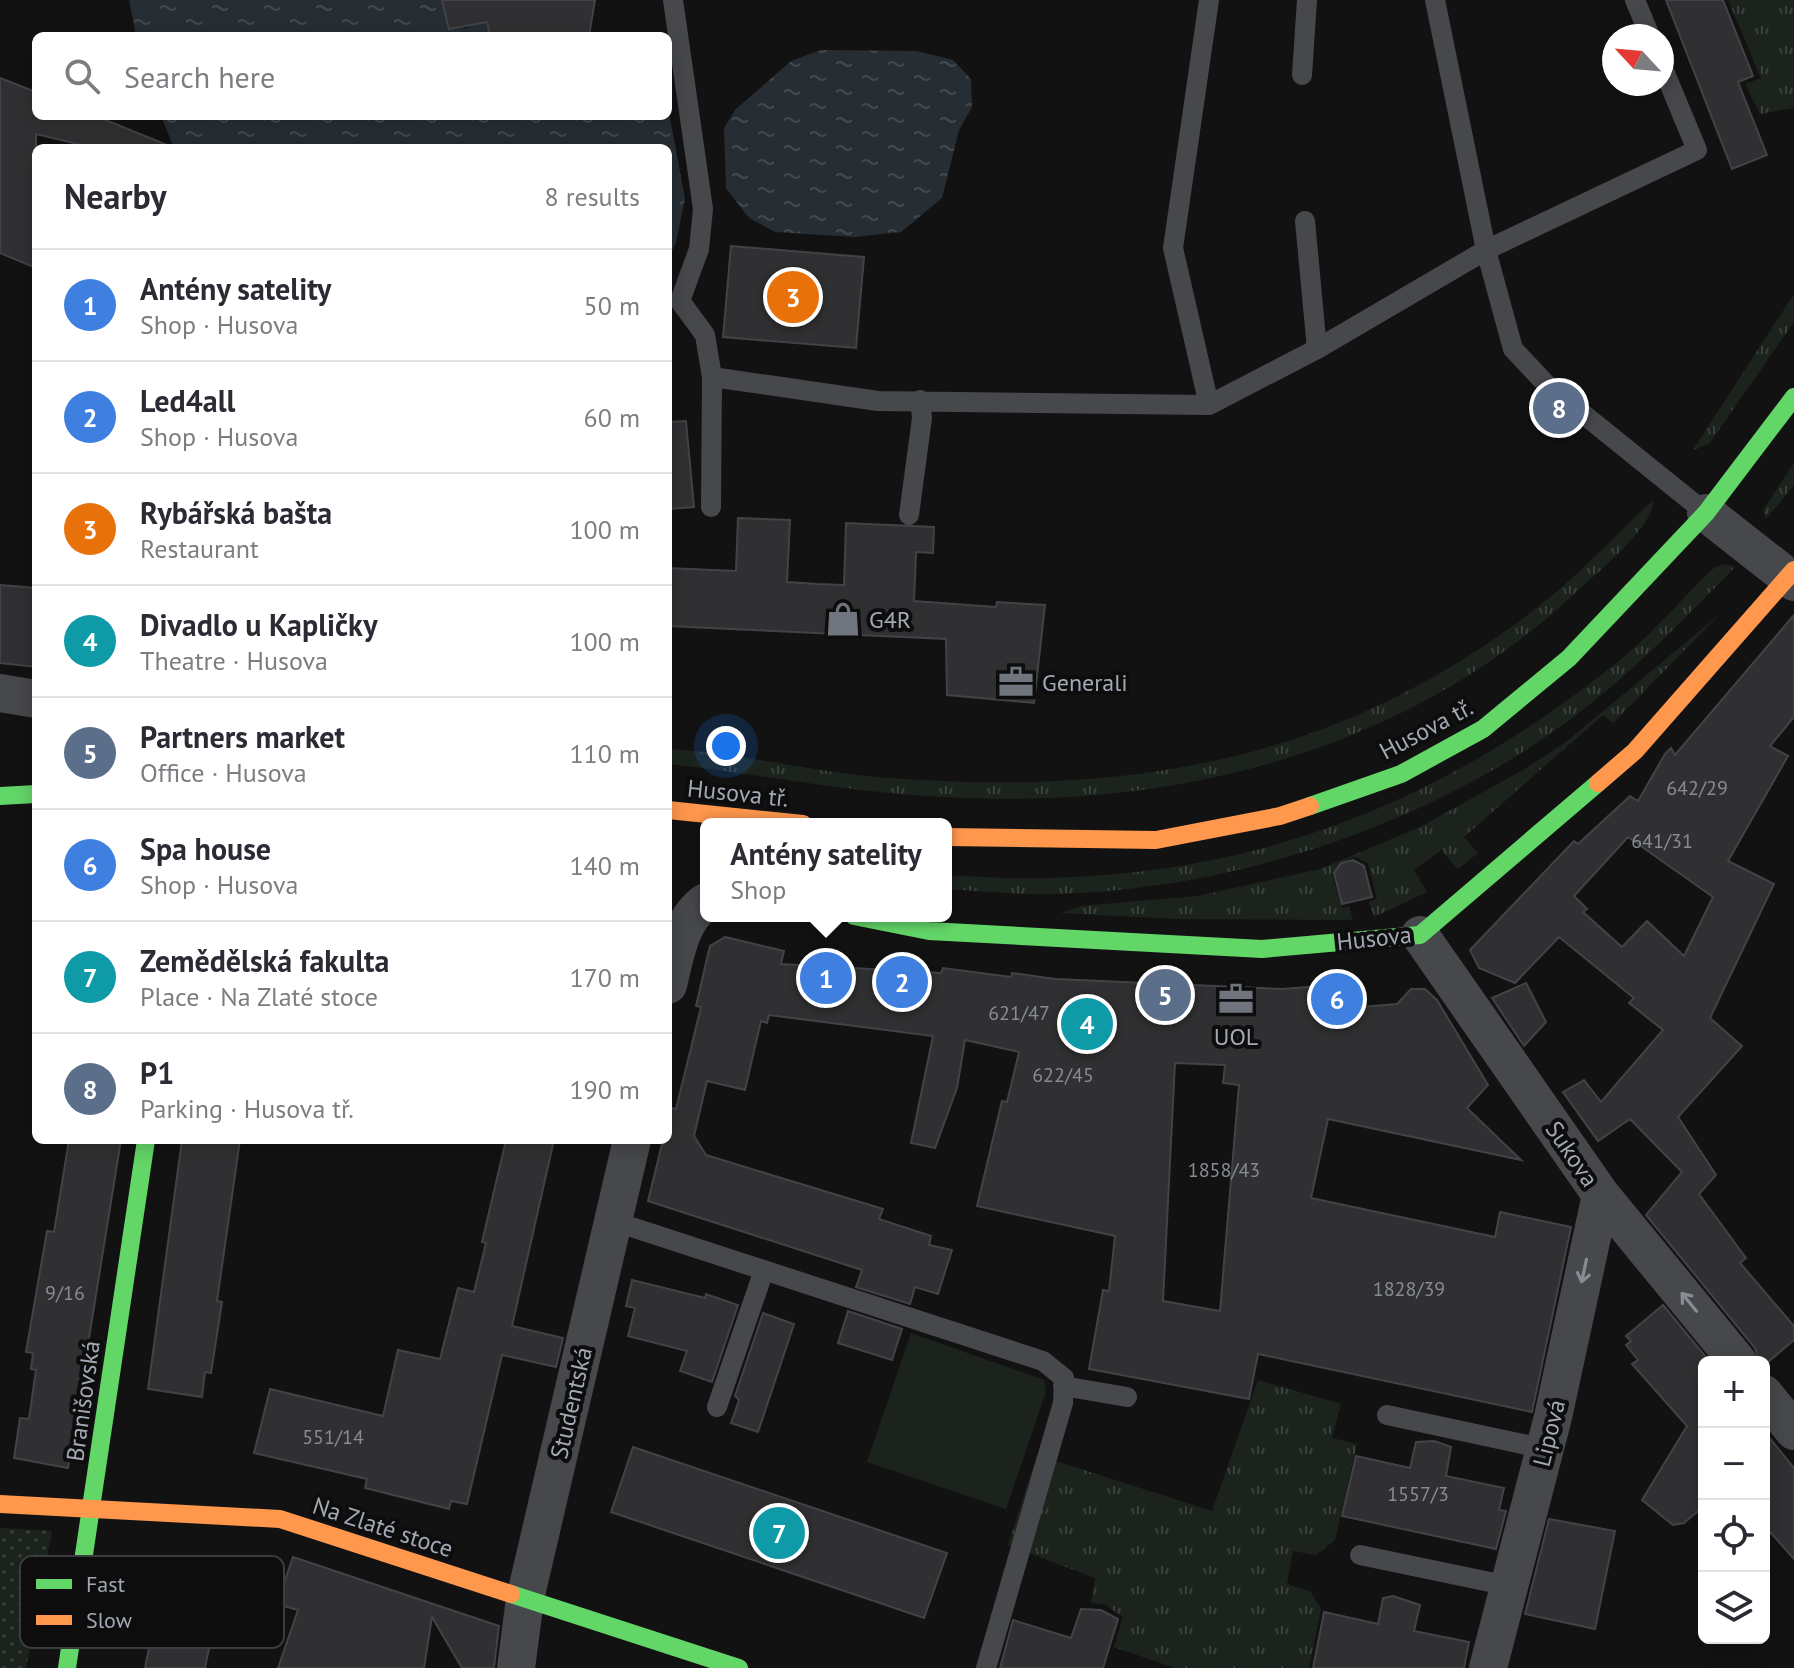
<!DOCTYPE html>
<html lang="en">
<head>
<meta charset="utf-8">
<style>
  :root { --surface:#fff; --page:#f2f2f3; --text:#2b2b33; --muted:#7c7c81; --line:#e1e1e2; --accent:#0b8043 }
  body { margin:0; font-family:"PT Sans",sans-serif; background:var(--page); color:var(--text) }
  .controls { position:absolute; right:24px; bottom:24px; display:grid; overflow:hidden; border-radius:12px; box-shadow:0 4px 20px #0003 }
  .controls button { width:72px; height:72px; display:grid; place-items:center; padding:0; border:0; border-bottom:2px solid var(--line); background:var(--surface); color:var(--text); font:40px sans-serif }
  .compass { position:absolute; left:1602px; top:24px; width:72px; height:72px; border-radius:50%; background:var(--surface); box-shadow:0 4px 20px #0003; rotate:296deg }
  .you { position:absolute; left:726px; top:746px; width:28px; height:28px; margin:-20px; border:6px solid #fff; border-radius:50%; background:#1a73e8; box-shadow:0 0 0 12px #1a73e833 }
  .badge { display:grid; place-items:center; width:52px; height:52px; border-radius:50%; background:var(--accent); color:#fff; font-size:26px; font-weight:700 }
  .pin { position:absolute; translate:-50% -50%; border:4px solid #fff; box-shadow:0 2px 8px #0006 }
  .popup { position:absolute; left:700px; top:818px; width:252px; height:104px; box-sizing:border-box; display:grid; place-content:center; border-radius:12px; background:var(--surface); filter:drop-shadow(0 2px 6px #0005); font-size:26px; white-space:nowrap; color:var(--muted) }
  .popup b { font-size:30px; color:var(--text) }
  .popup::after { content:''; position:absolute; left:50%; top:100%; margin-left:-16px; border:16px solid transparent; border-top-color:var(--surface) }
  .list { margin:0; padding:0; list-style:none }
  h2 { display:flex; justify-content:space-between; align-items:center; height:104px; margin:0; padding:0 32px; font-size:34px }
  h2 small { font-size:26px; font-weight:400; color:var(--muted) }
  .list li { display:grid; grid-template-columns:52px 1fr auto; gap:24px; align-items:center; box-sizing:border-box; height:112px; padding:0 32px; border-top:2px solid var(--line) }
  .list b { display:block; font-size:30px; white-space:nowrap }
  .list p { margin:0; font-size:26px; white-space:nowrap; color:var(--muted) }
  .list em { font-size:26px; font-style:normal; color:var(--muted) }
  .icon { flex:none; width:44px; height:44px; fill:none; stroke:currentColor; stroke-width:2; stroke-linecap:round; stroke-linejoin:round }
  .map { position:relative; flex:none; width:1794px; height:1668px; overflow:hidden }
  .search { position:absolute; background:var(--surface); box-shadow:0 4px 20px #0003; left:32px; top:32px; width:640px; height:88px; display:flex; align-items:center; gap:20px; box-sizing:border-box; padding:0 28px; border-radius:12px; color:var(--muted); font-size:30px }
  .panel { position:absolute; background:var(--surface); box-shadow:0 4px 20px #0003; left:32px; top:144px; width:640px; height:1000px; border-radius:12px }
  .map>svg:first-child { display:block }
  .grass { fill:url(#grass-tufts) }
  .garden { fill:url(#garden-dots) }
  .pitch { fill:#1c231d }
  .water { fill:url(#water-ripples) }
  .building { fill:#303032; stroke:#424346; stroke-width:2; fill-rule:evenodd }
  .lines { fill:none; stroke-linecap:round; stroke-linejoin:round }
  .lane { stroke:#47484b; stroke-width:20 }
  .street { stroke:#47484b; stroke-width:38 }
  .fast { stroke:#63d668; stroke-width:18 }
  .slow { stroke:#ff974d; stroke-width:18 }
  .oneway { stroke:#878c94 }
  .labels { text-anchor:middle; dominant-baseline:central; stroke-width:8; stroke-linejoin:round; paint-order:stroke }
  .number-label { font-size:20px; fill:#868b94 }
  .poi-label { font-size:24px; fill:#a3a9b4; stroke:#0d0d0e; text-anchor:start }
  .street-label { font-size:24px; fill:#a3a9b4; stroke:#0d0d0e }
  .key { fill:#0d0d0e; stroke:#3a3c40; stroke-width:2 }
  .key-label { font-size:22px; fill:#a3a9b4 }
</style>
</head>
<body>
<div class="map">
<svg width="1794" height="1668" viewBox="0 0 1794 1668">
  <defs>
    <pattern id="grass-tufts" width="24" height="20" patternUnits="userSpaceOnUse" patternTransform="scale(2)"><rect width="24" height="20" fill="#1c231d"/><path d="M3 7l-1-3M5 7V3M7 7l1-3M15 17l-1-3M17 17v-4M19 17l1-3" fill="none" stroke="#3a403b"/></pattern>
    <pattern id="garden-dots" width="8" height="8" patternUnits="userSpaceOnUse" patternTransform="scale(2)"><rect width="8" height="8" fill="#1c231d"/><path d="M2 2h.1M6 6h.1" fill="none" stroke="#3a403b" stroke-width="1.8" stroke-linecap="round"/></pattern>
    <pattern id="water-ripples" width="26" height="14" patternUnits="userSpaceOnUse" patternTransform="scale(2)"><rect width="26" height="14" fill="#262e34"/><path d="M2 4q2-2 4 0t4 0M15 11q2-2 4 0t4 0" fill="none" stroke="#42494f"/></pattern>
  </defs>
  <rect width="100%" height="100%" fill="#121213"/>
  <path class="grass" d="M1728 0H1794V108L1760 114 1745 84 1761 78Z
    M1794 294V322L1709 444 1693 450Z
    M1794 463V485L1766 519 1763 510Z
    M1653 500C1655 527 1592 577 1573 595 1392 764 1142 816 902 794 824 788 746 772 668 764V749C742 753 815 773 889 778 1135 796 1339 761 1538 607 1579 575 1615 536 1653 500Z
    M1725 564 1735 567C1687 616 1639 666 1585 708 1439 823 1229 893 1043 894 1011 894 978 891 946 889V875C1208 894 1422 822 1625 656 1657 629 1684 596 1715 567Z
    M1720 614 1613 723 1603 715 1464 837 1478 853 1458 869 1441 850 1414 870 1427 892 1374 917 1369 902 1377 899 1368 863 1355 857 1340 862 1332 874 1342 908 1349 906 1353 920 1178 919 1061 913 1081 906 1198 896 1320 869 1420 827 1525 769 1566 742Z
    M1258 1380 1341 1404 1332 1438 1357 1444 1335 1540 1316 1555 1293 1551 1287 1584 1310 1591 1321 1609 1309 1668H1175L1114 1647 1123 1617 1104 1604 1091 1603 1095 1578 1008 1545 1037 1455 1212 1511Z"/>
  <path class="garden" d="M0 1528 52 1531 26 1668H0Z"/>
  <path class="pitch" d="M911 1333 1044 1380 1046 1392 1006 1509 867 1462Z"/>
  <path class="water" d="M129 0H442L449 29 462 26 464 29 486 20 490 36H136Z
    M821 50 917 51 953 60 971 79 972 107 959 130 942 198 901 232 854 237 775 232 749 218 726 188 724 128 735 110 791 61Z
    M668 107 685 199 676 243 668 258V148H174L161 116H668Z"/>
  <path class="building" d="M442 0H595L589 36H490L487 22 449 29Z
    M1666 0H1723L1753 76 1738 82 1767 155 1732 169Z
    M0 78 36 92V116H96L172 147 94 148 36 134V268L0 253Z
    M731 246 864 257 856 348 723 337Z
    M686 421 694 507 668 509V422Z
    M738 518 790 520 787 582 817 584 844 585 846 523 934 527 933 553 916 552 914 601 996 607 997 602 1045 605 1034 703 947 695 946 639 668 626V568L736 571Z
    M0 585 36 588V667L0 663Z
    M1794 615V717L1770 746 1788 756 1728 861 1774 884 1710 1018 1742 1046 1678 1117 1716 1175 1699 1194 1746 1258 1740 1263 1794 1326V1340L1768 1362H1759L1755 1348 1646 1215 1682 1172 1630 1119 1598 1141 1563 1092 1584 1080 1601 1102 1663 1030 1629 1003 1634 998 1559 937 1515 983 1479 968 1470 950 1574 841 1578 844 1630 796 1638 801 1665 754 1671 748 1675 755ZM1628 837 1713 897 1684 956 1647 921 1622 947 1583 912 1587 909 1574 896Z
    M1353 860 1364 866 1372 897 1342 904 1334 873 1341 863Z
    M725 937 784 951 781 964 941 973 943 968 1011 977 1012 973 1055 979 1282 989 1360 983 1361 1007 1397 1004 1411 989H1425L1437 1000 1488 1085 1467 1108 1521 1160 1328 1119 1311 1198 1495 1237 1500 1212 1571 1227 1532 1412 1258 1354 1249 1399 1089 1369 1103 1290 1109 1291 1115 1236 977 1206 1002 1101 1007 1102 1019 1052 965 1040 957 1088 935 1148 911 1143 933 1036 769 1015 767 1023 761 1021 745 1090 707 1081 694 1136 706 1155 883 1209 879 1219 931 1236 929 1245 952 1250 938 1294 915 1287 910 1304 856 1287 862 1270 648 1201 663 1140H668L671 1108 676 1109 701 1007 696 1006 710 946ZM1175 1063 1225 1065 1223 1083 1239 1085 1220 1311 1163 1301Z
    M1526 983 1546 1022 1524 1046 1492 998Z
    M69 1140H121L68 1468 14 1458 20 1418 29 1419 36 1370 31 1369 33 1353 26 1352 47 1231 54 1232Z
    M182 1140H240L217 1301 222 1302 211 1373 205 1372 202 1397 148 1389Z
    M506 1140H554L512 1326 563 1338 556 1367 502 1355 467 1504 451 1501 449 1509 365 1488 367 1479 254 1453 270 1389 383 1416 398 1350 440 1359 458 1288 474 1292 486 1243 482 1242Z
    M632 1280 705 1298 706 1294 738 1305 712 1382 680 1371 687 1351 628 1336 635 1308 626 1306Z
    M1663 1305 1710 1362H1704V1506L1684 1523 1673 1525 1642 1500 1687 1426 1632 1364 1638 1360 1626 1345 1631 1341 1626 1336Z
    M848 1311 902 1329 892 1360 838 1343Z
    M763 1313 794 1324 758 1432 731 1423 739 1400 735 1396Z
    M1764 1431 1794 1468V1559L1764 1525Z
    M1434 1441 1451 1447 1446 1476 1504 1488 1499 1510 1506 1511 1496 1549 1342 1516 1356 1456 1410 1468 1416 1442Z
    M633 1447 947 1553 924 1618 611 1512Z
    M1549 1519 1615 1531 1595 1629 1525 1614Z
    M293 1557 499 1626 494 1668H462L432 1617 424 1668H278L298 1610 277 1604Z
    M165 1569 223 1581 205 1668H145Z
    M1393 1596 1420 1605 1414 1631 1469 1642 1464 1668H1313L1324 1612 1378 1624 1383 1598Z
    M1081 1609 1101 1610 1118 1619 1103 1668H1000L1013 1620 1071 1638Z"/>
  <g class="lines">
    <path class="lane" d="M673 0 703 209 699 249 680 301 705 335 712 377 878 401 1209 405 1317 349 1486 250 1697 150 1662 66
      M1435 0 1486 250 1513 349 1546 384 1706 513
      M1635 0 1650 36
      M1302 75 1307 0
      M1305 221 1317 349
      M1209 405 1173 248 1209 0
      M711 507 712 377
      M909 515 922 418 920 400
      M613 1221 1043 1361 1064 1378 1063 1403 986 1668
      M1063 1386 1127 1397
      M717 1407 764 1270
      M1387 1415 1546 1449
      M1360 1555 1509 1586"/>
    <path class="street" d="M1706 513 1794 582
      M0 693 36 699
      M1420 935 1601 1195 1738 1362
      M668 985C675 957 680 919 706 902
      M1764 1394 1794 1431
      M516 1668 525 1599 632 1140
      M1488 1668 1553 1417 1601 1195"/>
    <path class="fast" d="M0 796 36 794
      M1310 806 1401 774 1483 729 1569 658 1706 513 1794 397
      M854 916 929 931 1262 949 1420 935 1598 783
      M511 1594 739 1668
      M67 1668 146 1140"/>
    <path class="slow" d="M1598 783 1635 751 1794 570
      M668 810 803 824
      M946 837 1156 840 1280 816 1310 806
      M0 1504 280 1519 511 1594"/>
  </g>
  <defs><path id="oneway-shaft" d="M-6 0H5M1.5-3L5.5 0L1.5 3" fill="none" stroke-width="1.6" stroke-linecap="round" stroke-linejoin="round" transform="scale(2)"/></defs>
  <g class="oneway">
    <use href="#oneway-shaft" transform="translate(1584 1271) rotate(102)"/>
    <use href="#oneway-shaft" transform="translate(1689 1302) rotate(-129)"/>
  </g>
  <defs>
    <g id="shop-bare" transform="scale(2.76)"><path d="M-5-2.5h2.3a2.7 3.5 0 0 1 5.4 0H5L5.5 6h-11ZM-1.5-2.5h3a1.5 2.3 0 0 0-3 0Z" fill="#70747c" stroke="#0d0d0e" stroke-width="2.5" paint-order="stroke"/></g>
    <g id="office-bare" transform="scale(2.76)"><path d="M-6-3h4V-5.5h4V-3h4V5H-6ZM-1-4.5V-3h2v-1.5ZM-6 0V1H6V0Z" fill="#70747c" stroke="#0d0d0e" stroke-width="2.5" paint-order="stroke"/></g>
  </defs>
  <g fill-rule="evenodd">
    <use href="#shop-bare" x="843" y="619"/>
    <use href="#office-bare" x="1016" y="682"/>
    <use href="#office-bare" x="1236" y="999"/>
  </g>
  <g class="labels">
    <g class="number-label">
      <text x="1697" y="788">642/29</text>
      <text x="1662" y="841">641/31</text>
      <text x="1019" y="1013">621/47</text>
      <text x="1063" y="1075">622/45</text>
      <text x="1224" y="1170">1858/43</text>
      <text x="1409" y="1289">1828/39</text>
      <text x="65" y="1293">9/16</text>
      <text x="333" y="1437">551/14</text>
      <text x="1418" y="1494">1557/3</text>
    </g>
    <g class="poi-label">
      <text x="869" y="619">G4R</text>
      <text x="1042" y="682">Generali</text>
      <text x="1236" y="1036" text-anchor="middle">UOL</text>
    </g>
    <g class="street-label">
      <text transform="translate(1426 729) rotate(-28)">Husova tř.</text>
      <text transform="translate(738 793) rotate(6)">Husova tř.</text>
      <text transform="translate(1374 938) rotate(-6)">Husova</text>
      <text transform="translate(1572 1154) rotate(56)">Sukova</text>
      <text transform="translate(83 1401) rotate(-82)">Branišovská</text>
      <text transform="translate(571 1403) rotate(-77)">Studentská</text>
      <text transform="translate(1549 1433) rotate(-76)">Lipová</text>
      <text transform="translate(383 1527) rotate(18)">Na Zlaté stoce</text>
    </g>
  </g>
  <rect x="20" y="1556" width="264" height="92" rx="12" class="key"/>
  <rect x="36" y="1579" width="36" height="10" fill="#63d668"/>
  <rect x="36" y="1615" width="36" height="10" fill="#ff974d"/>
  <g class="key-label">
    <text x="86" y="1592">Fast</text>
    <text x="86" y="1628">Slow</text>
  </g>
</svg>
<div class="controls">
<button>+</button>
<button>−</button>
<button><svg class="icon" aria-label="locate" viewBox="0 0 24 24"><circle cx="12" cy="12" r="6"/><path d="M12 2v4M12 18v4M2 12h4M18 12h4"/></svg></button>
<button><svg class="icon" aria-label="layers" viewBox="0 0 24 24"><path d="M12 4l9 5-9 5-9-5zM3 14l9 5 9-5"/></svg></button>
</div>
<svg class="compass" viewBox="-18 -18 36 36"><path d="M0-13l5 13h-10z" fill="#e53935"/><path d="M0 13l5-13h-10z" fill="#7c7c81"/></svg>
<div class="you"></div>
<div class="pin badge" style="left:826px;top:978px;background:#3f7fe0">1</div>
<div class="popup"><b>Antény satelity</b>Shop</div>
<div class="pin badge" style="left:902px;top:982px;background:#3f7fe0">2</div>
<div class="pin badge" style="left:793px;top:297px;background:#e8710a">3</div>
<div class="pin badge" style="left:1087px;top:1024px;background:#0f9aa8">4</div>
<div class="pin badge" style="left:1165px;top:995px;background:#5c6f8a">5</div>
<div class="pin badge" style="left:1337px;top:999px;background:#3f7fe0">6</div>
<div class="pin badge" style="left:779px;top:1533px;background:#0f9aa8">7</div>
<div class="pin badge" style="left:1559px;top:408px;background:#5c6f8a">8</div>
<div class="search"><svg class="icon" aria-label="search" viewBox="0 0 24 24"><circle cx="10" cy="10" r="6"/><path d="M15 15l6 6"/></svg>Search here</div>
<section class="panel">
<h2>Nearby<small>8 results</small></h2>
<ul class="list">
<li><span class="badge" style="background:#3f7fe0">1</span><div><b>Antény satelity</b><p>Shop · Husova</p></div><em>50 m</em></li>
<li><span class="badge" style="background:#3f7fe0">2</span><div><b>Led4all</b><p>Shop · Husova</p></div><em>60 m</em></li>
<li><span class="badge" style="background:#e8710a">3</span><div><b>Rybářská bašta</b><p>Restaurant</p></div><em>100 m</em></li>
<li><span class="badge" style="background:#0f9aa8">4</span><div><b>Divadlo u Kapličky</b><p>Theatre · Husova</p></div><em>100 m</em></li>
<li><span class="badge" style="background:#5c6f8a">5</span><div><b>Partners market</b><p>Office · Husova</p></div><em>110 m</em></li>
<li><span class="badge" style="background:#3f7fe0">6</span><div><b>Spa house</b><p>Shop · Husova</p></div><em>140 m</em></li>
<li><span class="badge" style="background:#0f9aa8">7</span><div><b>Zemědělská fakulta</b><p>Place · Na Zlaté stoce</p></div><em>170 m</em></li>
<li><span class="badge" style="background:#5c6f8a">8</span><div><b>P1</b><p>Parking · Husova tř.</p></div><em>190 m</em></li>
</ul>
</section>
</div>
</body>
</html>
